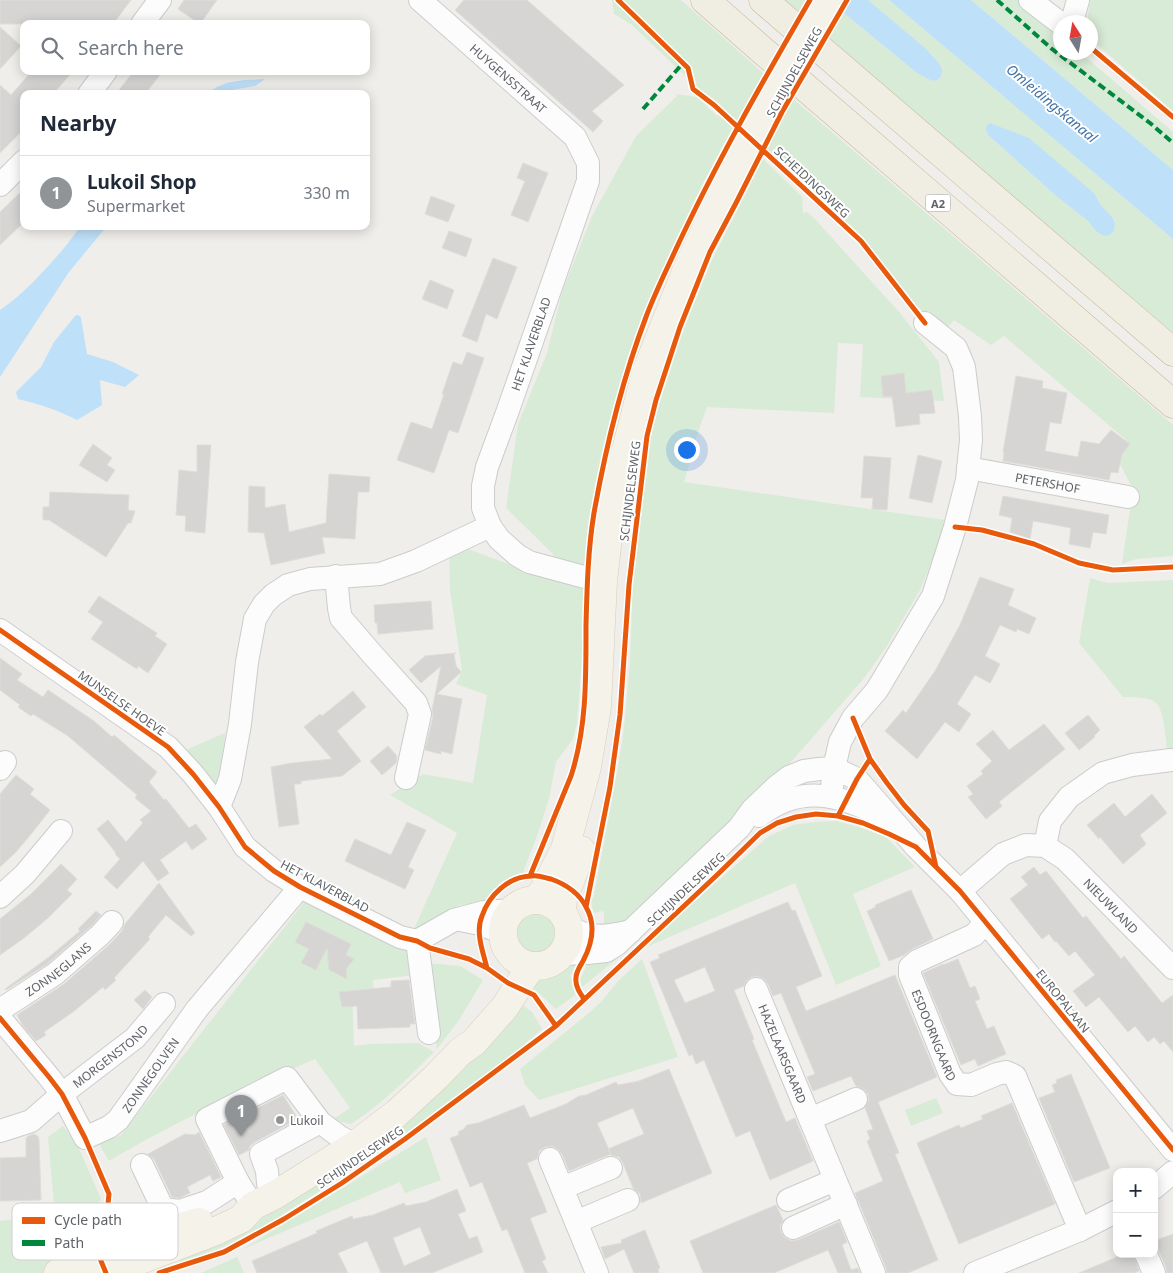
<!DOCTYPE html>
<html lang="en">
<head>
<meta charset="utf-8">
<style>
  :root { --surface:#fff; --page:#f2f2f3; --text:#1f2937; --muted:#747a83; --line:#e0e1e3; --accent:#919496 }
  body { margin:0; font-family:"Noto Sans",sans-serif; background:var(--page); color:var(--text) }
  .controls { position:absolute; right:15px; bottom:15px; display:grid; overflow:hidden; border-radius:10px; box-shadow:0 2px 12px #0003 }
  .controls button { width:45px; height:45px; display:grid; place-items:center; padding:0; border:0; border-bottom:1px solid var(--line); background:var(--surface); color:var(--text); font:25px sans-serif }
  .compass { position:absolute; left:1053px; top:15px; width:45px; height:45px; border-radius:50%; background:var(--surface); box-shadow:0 2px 12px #0003; rotate:349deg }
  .you { position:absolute; left:686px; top:449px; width:18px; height:18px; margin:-12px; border:4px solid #fff; border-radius:50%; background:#1a73e8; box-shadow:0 0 0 8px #1a73e833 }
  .badge { display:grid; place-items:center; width:32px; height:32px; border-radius:50%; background:var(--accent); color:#fff; font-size:16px; font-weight:700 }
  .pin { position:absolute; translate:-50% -41px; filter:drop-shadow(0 1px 2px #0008) }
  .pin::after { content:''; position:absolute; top:26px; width:18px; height:15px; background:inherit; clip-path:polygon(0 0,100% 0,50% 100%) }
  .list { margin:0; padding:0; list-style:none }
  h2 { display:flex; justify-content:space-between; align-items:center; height:65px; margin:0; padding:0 20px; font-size:21px }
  h2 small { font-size:16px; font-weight:400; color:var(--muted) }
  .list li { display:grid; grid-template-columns:32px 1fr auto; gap:15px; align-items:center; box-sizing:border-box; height:75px; padding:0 20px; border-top:1px solid var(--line) }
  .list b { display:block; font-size:19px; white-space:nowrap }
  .list p { margin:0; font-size:16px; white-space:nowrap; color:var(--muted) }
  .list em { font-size:16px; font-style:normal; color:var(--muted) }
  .icon { flex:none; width:28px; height:28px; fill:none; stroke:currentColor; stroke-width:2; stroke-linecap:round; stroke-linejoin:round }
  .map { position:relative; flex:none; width:1173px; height:1273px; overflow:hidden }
  .search { position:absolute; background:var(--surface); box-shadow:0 2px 12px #0003; left:20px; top:20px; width:350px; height:55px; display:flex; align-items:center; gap:12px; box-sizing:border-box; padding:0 18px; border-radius:10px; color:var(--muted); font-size:19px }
  .panel { position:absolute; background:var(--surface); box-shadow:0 2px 12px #0003; left:20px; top:90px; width:350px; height:140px; border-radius:10px }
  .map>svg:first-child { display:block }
  .green { fill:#d8ebd6; fill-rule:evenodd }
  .water { fill:#bfe0f9 }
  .building { fill:#d6d5d3; stroke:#deddd9; fill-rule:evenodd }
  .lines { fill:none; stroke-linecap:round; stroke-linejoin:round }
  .minor-casing { stroke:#cbcccc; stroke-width:24 }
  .major-casing { stroke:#d7ceb8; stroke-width:29 }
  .highway-casing { stroke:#c8b996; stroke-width:29 }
  .minor { stroke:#fdfcfc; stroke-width:22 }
  .major { stroke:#f4f2e9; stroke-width:28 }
  .highway { stroke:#f0ede3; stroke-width:28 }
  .major-bridge-casing { stroke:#d7ceb8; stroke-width:29; stroke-linecap:butt }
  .major-bridge { stroke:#f4f2e9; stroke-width:28 }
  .quiet { stroke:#00873e; stroke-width:4; stroke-dasharray:8 4; stroke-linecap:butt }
  .cycleway-casing { stroke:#fff; stroke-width:8 }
  .cycleway { stroke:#e8590c; stroke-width:5 }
  .poi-dot { fill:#919496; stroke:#fff; stroke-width:2 }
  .labels { text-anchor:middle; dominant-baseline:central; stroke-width:4; stroke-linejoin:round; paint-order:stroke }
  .shield { fill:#fff; stroke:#8f9295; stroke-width:1 }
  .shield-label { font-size:11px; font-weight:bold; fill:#5f6368 }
  .street-label { font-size:12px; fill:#5f6368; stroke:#fff }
  .poi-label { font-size:12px; fill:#5f6368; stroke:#fff; text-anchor:start }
  .water-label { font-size:14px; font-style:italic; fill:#4174aa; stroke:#fff }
  .key { fill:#fff; stroke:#cfd0d2; stroke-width:1 }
  .key-label { font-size:14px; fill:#5f6368 }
</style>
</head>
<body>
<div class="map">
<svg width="1173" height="1273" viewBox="0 0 1173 1273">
  <rect width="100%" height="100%" fill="#efeeea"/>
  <path class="green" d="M612 0H681L763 73 1173 425V556L1136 559 1122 564 1133 489 1120 464 1125 439 1004 336 991 345 954 320 944 331 937 327 843 227 779 164 735 123 701 187 671 251 642 318 630 352 610 420 597 480 593 511 577 723 573 739 556 762 549 799 537 836 522 875 500 885 484 903 460 905 434 923 413 931 457 833 390 795 423 774 473 783 487 695 456 684 462 670 450 590 449 542 555 581 553 554 506 508 518 424 547 353 562 292 592 216 636 136 677 96 675 94 697 97 717 116 721 110 632 25 614 14Z
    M783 0H828L917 73 932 81 940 78 942 73V69L933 56 868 0H889L1173 239V337ZM988 135 1095 194 1100 204 1112 217 1096 231 1088 221 1055 195Z
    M971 0H1018L1022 2 1060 34V52L1081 53 1173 132V170Z
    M1090 0H1173V111L1091 39 1090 22H1087Z
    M763 159 802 197 803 213 807 212 814 218 900 313 939 362 944 401 860 397 863 344 838 343 834 413 707 407 698 432 684 482 945 520 944 530 920 590 887 646 865 677 778 777 634 919 597 930 596 924 604 923V911L594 913 591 903 594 895 619 762 624 728 630 664 633 575 640 495 647 454 656 415 680 339 710 264Z
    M1090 578 1108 583 1173 580V763H1168C1167 750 1165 708 1155 702 1147 697 1133 697 1123 697L1079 643Z
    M225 733 221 797 181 752Z
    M836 821 859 827 886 837 915 867 853 894 881 966 836 985 795 883 644 948 694 902 769 836 793 825 816 822Z
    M305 901C323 910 341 918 359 927 379 938 388 947 412 949L415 975 373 980 374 990 352 991 354 1046 369 1044 418 1043 434 1052C408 1078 382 1104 351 1124L332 1120 350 1108 315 1059C245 1090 175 1122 109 1161L99 1144 121 1135Z
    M517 933a19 19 0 1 1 38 0a19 19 0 1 1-38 0Z
    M623 954 582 987 580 980 589 960 607 962Z
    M642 959 678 1057 539 1100 525 1085 520 1069 589 1013 602 1001 618 981Z
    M569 960H579L570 975 575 995 556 1009 530 985 538 975 560 966Z
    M427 963 460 966 483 980 459 1020 437 1049Z
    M517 1001 532 1012 542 1029 493 1071 378 1153 268 1224 223 1247 180 1262 177 1255 221 1239 265 1216 369 1151 398 1130 415 1116 463 1069 497 1030Z
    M936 1098 943 1113 911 1126 905 1110Z
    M63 1126 77 1144 101 1199 73 1238 78 1255 46 1273H0V1221L55 1215 48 1137Z
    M426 1137 441 1180 405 1193 400 1182 243 1249Z
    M237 1257 244 1273H201Z"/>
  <path class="water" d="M828 0H868L926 49 938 62 942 69V73L940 78 937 80 932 81 917 73Z
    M889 0H971L1173 170V239Z
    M265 79 255 86 226 91 222 94H208C222 79 246 80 265 79Z
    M990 123 1029 138 1095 194 1100 204 1112 217 1115 223 1114 231 1109 235 1104 236 1096 231 1088 221 1055 195 988 135 986 129 987 125Z
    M81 226H107L69 272 0 377V310C24 294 45 270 64 248 70 241 75 233 81 226Z
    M77 315 80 316 81 318 87 354 113 362 139 375 125 387 100 380 102 405 77 420C58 410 39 404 18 399L16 392 41 367 54 342 75 316Z"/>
  <path class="building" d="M0 0H131L113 24H0Z
    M184 0H217L200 24 178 9Z
    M464 0H527L624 85 592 111 603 121 593 132 455 10Z
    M0 27 21 46 0 69Z
    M32 71H73L53 94H24V129L0 153V85L11 95Z
    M134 71H163L145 94H116Z
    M523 163 548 173 528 222 511 215 525 181 517 178Z
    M24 189V222L0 245V212Z
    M431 196 455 205 448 222 425 214Z
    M449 231 472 239 466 257 442 248Z
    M493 258 517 267 497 319 486 314 477 342 462 336Z
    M430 280 454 290 447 309 422 299Z
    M467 352 484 358 458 433 449 430 434 473 397 460 411 422 432 429 444 394H442L453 362 462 365Z
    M904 373 906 393 932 390 935 413 919 414 920 424 896 427 892 396 883 397 881 376Z
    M1016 376 1043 381 1042 388 1067 393 1061 424 1050 422 1045 451 1078 457 1081 441 1099 444 1111 430 1130 444 1122 454 1118 473 1111 472 1109 480 1003 461 1004 453 1003 452Z
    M93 444 112 458 107 465 115 470 107 482 79 465Z
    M197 445H211L205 533 185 531 186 516 176 515 179 470 197 472Z
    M918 455 942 461 932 503 909 498Z
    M864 456 891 458 887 510 872 509 873 498H861Z
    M329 474 370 477 369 492H358L355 539 322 537 325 553 271 565 264 533 248 532 249 486 265 487V508L285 504 289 532 326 523Z
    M50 492 129 495 128 510 135 511 131 523H128L106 557 49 520H43V507H49Z
    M1003 496 1109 515 1106 534 1093 532 1090 548 1069 544 1071 528 1045 523 1033 521 1030 539 1010 532 1012 518 999 515Z
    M980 577 1014 589 1008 605 1036 618 1029 634 1017 629 1016 632 1000 625 985 656 1000 664 995 674 990 683 975 675 957 704 971 714 959 732 945 722 917 759 885 731 903 710 906 713 935 671 960 625Z
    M99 596 157 633 155 636 167 644 148 673 138 666 137 669 91 639 103 622 88 612Z
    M431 601 433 629 378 634 377 623H375L374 605Z
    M456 653 454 654 456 666 461 672 437 694 462 699 452 754 441 751V754L425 750 433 717 432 710 441 666 421 683 409 670 425 656Z
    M0 658 22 674 17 680 43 697 48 690 94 721 112 737 114 735 157 772 149 782 164 800 166 799 189 828 196 824 207 839 192 850 186 841 160 860 169 873 158 881 143 861 117 889 104 877 120 859 115 854 116 853 97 829 108 820 126 842 143 823 140 820 151 811 135 798 137 795 68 736 33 714 31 716 18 707 20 705 0 690Z
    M353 691 366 707 337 731 361 761 342 776 301 781V784H294L299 824 279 827 271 767 292 763 332 759 304 727 320 714 322 716Z
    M1088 715 1100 730 1094 736 1095 737 1079 750 1065 733Z
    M1044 724 1065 749 999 802 1002 806 986 819 968 797 973 794 967 786 983 774 981 771 992 761 976 744 993 730 1009 750Z
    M388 746 397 756 396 763 382 775 370 761Z
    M16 775 34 789 30 794 50 810 32 833 16 852 0 867V794Z
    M1152 794 1167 813 1140 835 1146 844 1123 864 1100 837 1099 839 1087 825 1114 803 1125 817Z
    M407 822 426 830 408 867 414 870 405 889 345 861 355 839 391 855Z
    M61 864 77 879 67 890 72 894 48 918 24 938 0 955V919L31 894Z
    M1034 867 1040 875 1046 871 1083 918 1086 916 1121 959 1124 956 1162 1003 1173 995V1052L1164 1041 1160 1044 1154 1037 1148 1042 1135 1026 1128 1032 1099 997 1086 1007 1073 991 1095 975 1075 951 1069 956 1056 941 1055 942 1049 934 1042 939 1010 899 1028 885 1021 877Z
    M159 883 195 933 191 936 166 915 148 937 150 939 114 978 116 980 105 990 103 987 73 1012 44 1032 46 1035 36 1041 23 1026 17 1015 64 984 109 945 122 931 125 924Z
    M911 890 933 939 912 949 904 955 889 961 867 911 876 907 875 905Z
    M788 902 792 911 795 910 822 976 796 987 806 1011 844 996 895 975 937 1077 878 1102 899 1153 895 1154 938 1260 908 1273H887L886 1268 855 1193 883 1181 867 1141 870 1139 867 1131 873 1129 865 1108 869 1100 868 1094 864 1089 856 1086 851 1076 813 1091 807 1077 815 1074 781 993 773 996 768 984 764 979 757 976 751 977 746 981 744 986 734 990 754 1039 752 1040 786 1122 795 1118 813 1161 770 1180 750 1131 736 1137 704 1060 696 1064 692 1054 689 1056 650 962 660 958 658 955ZM705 967 715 991 685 1003 674 980Z
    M96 911 101 915 91 926 47 964 6 990 5 989 49 957 80 931 78 929Z
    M306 922 351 944 346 955 354 959 346 969 347 979 329 970 327 948 316 970 301 963 309 949 295 942Z
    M958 959 970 988 975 986 980 999 975 1001 987 1029 994 1026 1006 1054 978 1066 975 1059 961 1065 923 973 943 964V965Z
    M409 980 415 1024H410V1027L358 1029 357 1006 342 1007 339 992 391 987V981Z
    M145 990 152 997 143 1009 134 1000Z
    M669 1069 712 1173 641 1203 640 1194 633 1188 623 1163 619 1157 611 1155 608 1149 644 1134 633 1108 597 1123 611 1154 569 1171 562 1154 558 1149 552 1146 545 1147 539 1151 537 1159 527 1163 547 1212 530 1218 546 1259 542 1261 548 1273H525L507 1229 502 1231 482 1182 470 1187 450 1138 459 1135 458 1132 464 1129 467 1125 478 1123 524 1105 530 1118 566 1104 579 1096 586 1095 616 1082 618 1085 639 1081Z
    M1071 1074 1110 1168 1074 1182 1039 1098 1055 1092 1052 1085 1057 1083 1056 1080Z
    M283 1095 298 1119 255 1142 250 1146 249 1150 239 1155 224 1125Z
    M1012 1103 1055 1204 959 1244 917 1143 959 1125 961 1128 983 1119 981 1116Z
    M199 1132 221 1177 213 1181 210 1175 187 1187 190 1193 179 1198 172 1197 154 1159 148 1154 185 1134 195 1135Z
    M34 1134 38 1136 39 1140 41 1200 0 1201V1158L26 1157V1138L28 1136Z
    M457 1189 466 1211 458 1214 469 1239 477 1236 483 1252 432 1273H381L367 1241 338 1253 348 1273H257L252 1261 317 1233 316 1231 352 1216 353 1219 373 1215 404 1203 406 1206 426 1202ZM420 1227 431 1254 404 1266 393 1238Z
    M776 1205 783 1220 780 1226 781 1233 785 1238 791 1241 798 1240 839 1222 847 1242 842 1245 851 1270 858 1268 860 1273H838L828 1250 774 1273H703L690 1241Z
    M645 1230 660 1268 658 1269 659 1273H634L624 1249 605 1259 601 1247 622 1243 621 1240Z
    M1173 1234V1273H1167L1166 1268 1158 1249 1154 1244V1241Z
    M1124 1254H1133L1139 1271 1134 1273H1079Z"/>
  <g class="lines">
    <g class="minor-casing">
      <g id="minor">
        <path id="s1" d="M420 0 575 137 588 163V181L507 413 487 467 483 486V508L490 526 499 539 517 555 529 562 588 578 603 581"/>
        <path d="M1030 0 1060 23"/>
        <path d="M1072 22 1078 0"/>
        <path d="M142 24 160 0"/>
        <path d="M89 94 106 71"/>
        <path d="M0 185 24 161"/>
        <path id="s2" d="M968 468 1128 497"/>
        <path d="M336 576 339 608 341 618 372 654 416 703 420 714 406 778"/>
        <path d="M0 630 168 747 193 774 219 807 245 847 274 871 300 887 400 937 417 941 454 920 484 912 513 910"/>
        <path d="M0 769 5 762"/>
        <path d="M831 797 834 768 840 742 853 718 877 690 933 596 955 527 967 480 971 440 970 416 964 367 956 348 925 323"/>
        <path d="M219 807 230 779 240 724 247 662 255 619 264 604 273 595 288 585 310 579 380 574 416 561 490 526"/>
        <path d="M759 816C803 782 840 796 885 817"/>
        <path d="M1045 846 1050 821 1069 797 1103 773 1132 765 1171 760"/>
        <path id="s3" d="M960 891 1003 854 1026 845 1045 846 1065 859 1173 968"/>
        <path d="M0 897 25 874 61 831"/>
        <path d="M460 920 480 924 503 933"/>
        <path id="s4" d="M985 923 974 935 917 961 910 967V975L950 1074 957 1084 971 1085 997 1074 1006 1072 1015 1076 1080 1230"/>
        <path d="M568 927C590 939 607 937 631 931"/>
        <path d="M417 941 429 1033"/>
        <path d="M562 954 587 953 606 951 616 945 739 828 752 810 776 787 789 777 804 771 819 769 834 768 857 779 916 847 960 891 1173 1150"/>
        <path id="s5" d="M756 989 874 1273"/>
        <path id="s6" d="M0 1010 55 974 100 935 112 922"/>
        <path id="s7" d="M0 1018 49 1077 62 1094 85 1138 109 1127 118 1120 197 1009 300 887"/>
        <path d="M810 1119 856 1099"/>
        <path id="s8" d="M0 1131 31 1121 62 1094 135 1038 164 1004"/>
        <path d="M550 1159 597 1273"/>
        <path d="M142 1165 163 1209 180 1211 207 1202 238 1182"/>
        <path d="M562 1188 611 1168"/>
        <path d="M1154 1188 1173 1172"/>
        <path d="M275 1195 268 1183 267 1171 261 1154 320 1122"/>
        <path d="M788 1200 835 1180"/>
        <path d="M253 1206 238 1182 207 1119 287 1078 320 1122 340 1137 355 1145"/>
        <path d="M576 1222 628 1200"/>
        <path d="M793 1228 846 1204"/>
        <path d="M1146 1254 1154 1273"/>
        <path d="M975 1273 1080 1230 1117 1211"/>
      </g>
    </g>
    <g class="major-casing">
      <path id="major" d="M536 900 544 890 565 849 587 767 597 707 603 581 614 486 627 446 646 372 687 269 740 156 770 101
        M503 933a33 33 0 1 1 66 0a33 33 0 1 1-66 0Z
        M562 913 563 899 576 866 581 850
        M58 1273 106 1247 199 1222
        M97 1273 104 1269 143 1259 216 1231 241 1219 253 1206 275 1195 355 1145 397 1113 436 1077 460 1052 474 1042 505 1007 526 974 534 966"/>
    </g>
    <g class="highway-casing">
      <path id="highway" d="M705 0 763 51 1173 404
        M763 0 1173 352"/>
    </g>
    <use href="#minor" class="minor"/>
    <use href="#major" class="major"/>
    <use href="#highway" class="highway"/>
    <g class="major-bridge-casing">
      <path id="major-bridge" d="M770 101 796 55 829 0"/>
    </g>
    <use href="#major-bridge" class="major-bridge"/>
    <path class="quiet" d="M997 0 1052 49 1150 123 1173 143
      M643 109 683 63"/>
    <g class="cycleway-casing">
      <path id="cycleway" d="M618 0 688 68 693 89 714 105 861 241 925 323
        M1090 47 1173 117
        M955 527 982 530 1034 544 1079 563 1113 570 1173 567
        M0 630 168 747 193 774 219 807 245 847 274 871 300 887 400 937 417 941 430 948 469 959 487 968 508 983 534 995 556 1026
        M853 718 870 759 887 783 904 805 928 831 936 867
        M838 816 863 823 889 834 916 847 960 891 1173 1150
        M530 876 571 776C587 727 586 676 586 625 587 588 588 549 594 513 606 446 622 380 646 317 655 293 666 271 676 249 716 163 763 81 810 0
        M586 907 610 787 620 715 629 585 647 436 656 400 680 327 710 252 736 203 782 112 847 0
        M487 968C483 952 475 932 482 916 489 895 509 876 532 876 539 875 545 878 551 879 565 884 579 893 586 907 596 924 592 944 583 961 580 966 576 972 576 978 575 986 580 993 584 999
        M0 1018 49 1077 62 1094 85 1138 109 1194 108 1204 92 1224 89 1232 106 1273
        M159 1273 224 1252 284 1219 342 1183 405 1139 556 1026 717 875 760 833 777 823 796 817 816 814 838 816 857 779 870 759"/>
    </g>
    <use href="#cycleway" class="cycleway"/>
  </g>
  <circle class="poi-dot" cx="280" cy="1120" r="5"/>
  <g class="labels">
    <rect class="shield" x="925.5" y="194.5" width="25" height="17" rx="4"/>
    <g class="shield-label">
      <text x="938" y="203">A2</text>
    </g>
    <g class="street-label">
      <text transform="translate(794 72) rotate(-61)">SCHIJNDELSEWEG</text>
      <text stroke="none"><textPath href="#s1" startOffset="118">HUYGENSSTRAAT</textPath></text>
      <text transform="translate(812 182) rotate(43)">SCHEIDINGSWEG</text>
      <text transform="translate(531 344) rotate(-71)">HET KLAVERBLAD</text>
      <text stroke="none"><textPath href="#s2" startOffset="81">PETERSHOF</textPath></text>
      <text transform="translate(630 491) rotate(-83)">SCHIJNDELSEWEG</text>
      <text transform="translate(122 703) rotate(35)">MUNSELSE HOEVE</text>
      <text transform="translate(325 886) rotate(28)">HET KLAVERBLAD</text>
      <text transform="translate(686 889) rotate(-43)">SCHIJNDELSEWEG</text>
      <text stroke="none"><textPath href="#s3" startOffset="190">NIEUWLAND</textPath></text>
      <text stroke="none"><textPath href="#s6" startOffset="71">ZONNEGLANS</textPath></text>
      <text transform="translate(1063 1001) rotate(51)">EUROPALAAN</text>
      <text stroke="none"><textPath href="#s4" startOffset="161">ESDOORNGAARD</textPath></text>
      <text stroke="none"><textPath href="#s5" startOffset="70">HAZELAARSGAARD</textPath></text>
      <text stroke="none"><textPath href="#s8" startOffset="135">MORGENSTOND</textPath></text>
      <text stroke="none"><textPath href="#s7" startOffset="241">ZONNEGOLVEN</textPath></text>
      <text transform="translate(360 1157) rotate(-34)">SCHIJNDELSEWEG</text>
    </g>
    <g class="poi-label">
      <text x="290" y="1120">Lukoil</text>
    </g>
    <g class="water-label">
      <text transform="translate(1052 103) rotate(40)">Omleidingskanaal</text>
    </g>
  </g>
  <rect x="12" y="1203" width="166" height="57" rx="8" class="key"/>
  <rect x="22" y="1217" width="23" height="7" fill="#e8590c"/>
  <rect x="22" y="1240" width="23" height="6" fill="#00873e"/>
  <g class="key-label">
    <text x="54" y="1225">Cycle path</text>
    <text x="54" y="1248">Path</text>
  </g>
</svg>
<div class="controls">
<button>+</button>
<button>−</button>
</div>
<svg class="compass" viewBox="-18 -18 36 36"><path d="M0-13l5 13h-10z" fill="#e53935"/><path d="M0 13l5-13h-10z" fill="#747a83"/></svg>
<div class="you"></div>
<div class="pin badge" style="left:241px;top:1136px">1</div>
<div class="search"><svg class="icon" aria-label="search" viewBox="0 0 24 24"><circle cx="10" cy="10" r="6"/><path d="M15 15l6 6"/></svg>Search here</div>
<section class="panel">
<h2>Nearby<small></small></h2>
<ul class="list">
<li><span class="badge">1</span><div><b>Lukoil Shop</b><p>Supermarket</p></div><em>330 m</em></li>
</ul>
</section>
</div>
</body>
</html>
